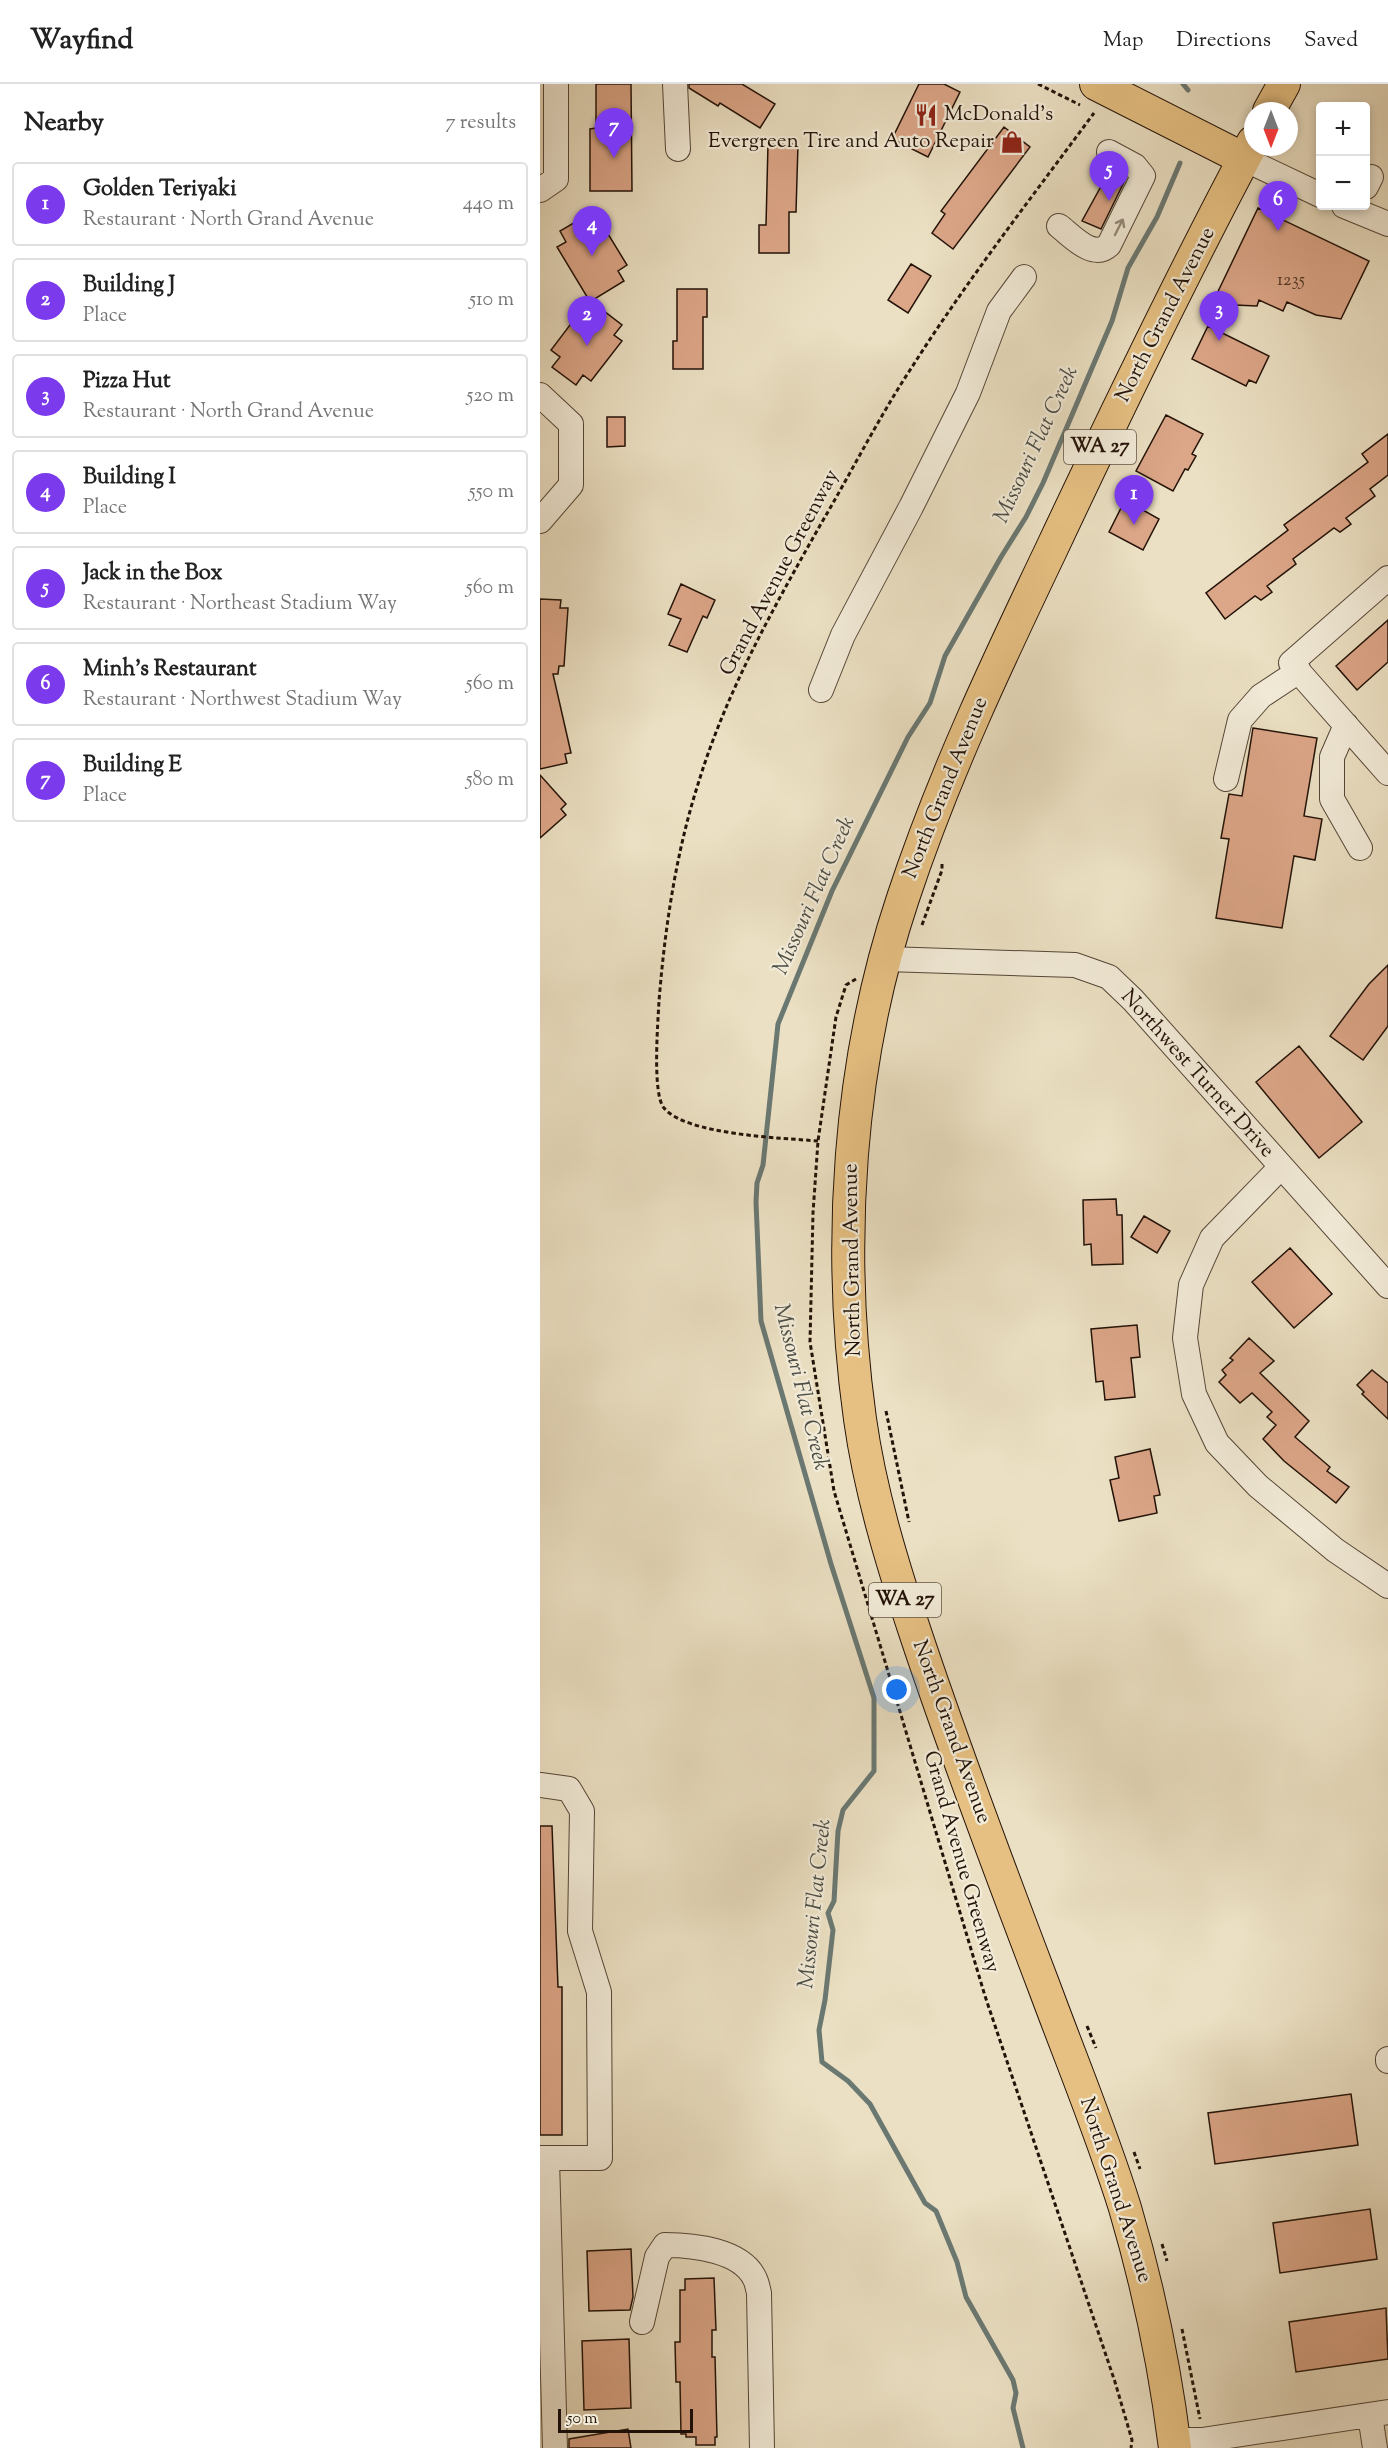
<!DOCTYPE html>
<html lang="en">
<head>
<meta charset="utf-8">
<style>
  :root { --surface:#fff; --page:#f2f2f2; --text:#222; --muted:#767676; --line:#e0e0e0; --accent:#7c3aed }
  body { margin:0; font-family:"Sorts Mill Goudy",serif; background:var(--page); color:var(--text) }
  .controls { position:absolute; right:18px; top:18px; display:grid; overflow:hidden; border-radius:6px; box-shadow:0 3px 9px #0003 }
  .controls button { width:54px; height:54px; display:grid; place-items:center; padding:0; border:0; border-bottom:2px solid var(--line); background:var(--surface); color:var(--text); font:30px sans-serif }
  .compass { position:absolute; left:704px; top:18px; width:54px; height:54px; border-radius:50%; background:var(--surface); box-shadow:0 3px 9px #0003; rotate:180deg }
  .scale { position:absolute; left:18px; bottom:15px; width:135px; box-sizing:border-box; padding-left:6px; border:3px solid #231208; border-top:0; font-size:16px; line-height:21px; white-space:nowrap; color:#231208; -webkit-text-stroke:4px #f2ebd8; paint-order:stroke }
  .you { position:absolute; left:357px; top:1606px; width:21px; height:21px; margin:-15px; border:4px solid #fff; border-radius:50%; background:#1a73e8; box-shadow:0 0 0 9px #1a73e833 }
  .badge { display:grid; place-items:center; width:39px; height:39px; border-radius:50%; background:var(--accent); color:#fff; font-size:20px; font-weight:700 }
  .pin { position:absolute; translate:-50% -50px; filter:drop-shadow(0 2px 3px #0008) }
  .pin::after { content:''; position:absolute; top:32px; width:21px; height:18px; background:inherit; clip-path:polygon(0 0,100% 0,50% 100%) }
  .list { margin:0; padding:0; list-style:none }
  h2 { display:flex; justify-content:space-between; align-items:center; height:78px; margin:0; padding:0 24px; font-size:26px }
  h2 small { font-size:20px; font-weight:400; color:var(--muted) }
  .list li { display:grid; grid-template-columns:39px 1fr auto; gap:18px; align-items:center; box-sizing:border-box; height:84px; margin:0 12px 12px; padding:0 12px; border:2px solid var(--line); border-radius:6px }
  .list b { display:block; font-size:22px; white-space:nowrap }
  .list p { margin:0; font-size:20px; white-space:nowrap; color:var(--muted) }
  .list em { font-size:20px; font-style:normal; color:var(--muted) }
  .map { position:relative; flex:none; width:848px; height:2364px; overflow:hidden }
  header { display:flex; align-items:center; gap:36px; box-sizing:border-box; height:84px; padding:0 30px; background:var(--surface); border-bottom:2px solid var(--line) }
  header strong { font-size:28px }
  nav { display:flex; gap:33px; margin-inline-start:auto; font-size:21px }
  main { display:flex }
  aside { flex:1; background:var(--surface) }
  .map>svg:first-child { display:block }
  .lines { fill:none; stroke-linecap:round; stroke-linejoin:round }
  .stream { stroke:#6a7872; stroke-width:5 }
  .building { fill:#dca688; stroke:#231208; stroke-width:1.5 }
  .minor-casing { stroke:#554637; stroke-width:26 }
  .major-casing { stroke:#231208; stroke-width:34 }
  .path { stroke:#231208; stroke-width:3; stroke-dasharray:4.5 3; stroke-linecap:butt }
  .minor { stroke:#f2ebd8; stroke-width:24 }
  .major { stroke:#e6c082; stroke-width:32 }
  .oneway { stroke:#95897a }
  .labels { text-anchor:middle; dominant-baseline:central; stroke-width:4.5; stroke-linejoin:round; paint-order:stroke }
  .number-label { font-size:18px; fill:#513728 }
  .shield { fill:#f2ebd8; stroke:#615346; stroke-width:1.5 }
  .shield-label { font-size:20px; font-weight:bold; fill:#231208 }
  .poi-label { font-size:21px; fill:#231208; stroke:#f2ebd8; text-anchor:start }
  .street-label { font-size:21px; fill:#231208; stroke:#f2ebd8 }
  .water-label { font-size:22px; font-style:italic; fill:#4c4e46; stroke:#f2ebd8 }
</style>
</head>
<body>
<header>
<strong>Wayfind</strong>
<nav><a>Map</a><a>Directions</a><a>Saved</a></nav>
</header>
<main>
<aside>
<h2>Nearby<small>7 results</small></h2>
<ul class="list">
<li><span class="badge">1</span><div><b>Golden Teriyaki</b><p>Restaurant · North Grand Avenue</p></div><em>440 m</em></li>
<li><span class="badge">2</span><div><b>Building J</b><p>Place</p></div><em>510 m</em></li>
<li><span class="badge">3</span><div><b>Pizza Hut</b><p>Restaurant · North Grand Avenue</p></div><em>520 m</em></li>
<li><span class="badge">4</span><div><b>Building I</b><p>Place</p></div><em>550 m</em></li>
<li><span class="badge">5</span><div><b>Jack in the Box</b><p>Restaurant · Northeast Stadium Way</p></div><em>560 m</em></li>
<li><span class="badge">6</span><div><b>Minh's Restaurant</b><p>Restaurant · Northwest Stadium Way</p></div><em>560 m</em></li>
<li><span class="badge">7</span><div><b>Building E</b><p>Place</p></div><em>580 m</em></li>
</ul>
</aside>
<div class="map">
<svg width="848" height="2364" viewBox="0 0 848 2364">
  <rect width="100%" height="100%" fill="#ebe0c3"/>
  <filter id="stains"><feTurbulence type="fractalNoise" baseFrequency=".00333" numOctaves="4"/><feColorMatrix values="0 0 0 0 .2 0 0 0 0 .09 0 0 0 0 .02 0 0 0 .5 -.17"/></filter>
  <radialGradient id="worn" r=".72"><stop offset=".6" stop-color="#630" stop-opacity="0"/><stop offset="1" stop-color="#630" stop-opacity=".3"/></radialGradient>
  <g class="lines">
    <path class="stream" d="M643 0 648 6
      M483 2364 473 2324 476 2309 473 2296 426 2213 417 2178 396 2127 385 2119 330 2020 308 1997 282 1978 279 1946 285 1916 293 1846 288 1829 294 1817 298 1747 303 1726 334 1687V1614L291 1480 221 1237 216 1118 217 1099 223 1081 238 940 292 807 368 653 390 619 405 572 461 473 486 433 503 399 572 237 588 184 617 133 640 79"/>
  </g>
  <path class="building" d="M56 0H91L92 107H50V45L56 44Z
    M149 0H202L235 20 220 44 180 19 178 22 149 4Z
    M379 0H404L420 8 388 73 352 55Z
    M464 43 490 63 413 165 392 149 405 130 401 127Z
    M228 60H258L256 128H249V169H219V141H226Z
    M570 86 586 94 561 145 542 137Z
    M718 124 829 177 801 235 776 231 747 218 743 227 719 216 717 222 672 220Z
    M54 127 87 181 78 187 84 197 51 217 82 241 74 251 82 257 51 297 43 291 36 301 12 283 20 273 11 266 49 216 17 163 26 158 20 147Z
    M371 180 391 192 368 229 348 216Z
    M137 205H167V233H163V285H133V257H137Z
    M668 242 729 272 716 299 709 296 706 302 652 275Z
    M626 331 663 350 652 370 656 372 648 386 645 385 633 407 596 387Z
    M67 333H85V362L67 363Z
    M848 350V391L830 405 835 412 806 434 811 440 800 448 794 444 753 475 756 480 727 502 732 508 721 516 715 512 685 535 666 509 748 446 744 441 828 378 822 370Z
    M585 416 619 435 603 466 569 448Z
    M141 500 175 516 167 534 163 532 147 568 129 561 141 535 128 530Z
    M0 515 21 516 20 524H28L24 582H19L18 590H13L31 669 25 670 27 679 0 685Z
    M848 536V578L817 606 796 582Z
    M713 644 777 654 764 732 782 735 775 776 754 772 742 844 676 834 689 755 681 754 689 710 702 712Z
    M0 691 26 720 21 725 26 731 0 754Z
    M848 881V942L823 976 790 952 829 900Z
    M759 962 822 1038 779 1074 716 998Z
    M576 1115 577 1131H582L583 1180 552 1181 551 1160 544 1161 543 1116Z
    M604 1132 630 1147 617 1169 591 1153Z
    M750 1164 792 1210 754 1244 712 1198Z
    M597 1241 600 1273 591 1274 595 1313 565 1316 563 1297 556 1298 551 1245Z
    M709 1254 734 1277 720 1289 769 1337 755 1353 790 1383 787 1387 809 1403 796 1419 744 1377 723 1355 736 1341 727 1333 732 1328 712 1309 700 1319 679 1298 686 1291 682 1286 693 1276 690 1274Z
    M832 1286 848 1299V1335L822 1310 824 1308 817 1301Z
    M610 1365 620 1411 614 1412 617 1429 579 1437 570 1396 579 1394 575 1373Z
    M0 1742H12L18 1903H22V2051H0Z
    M811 2010 818 2061 675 2080 668 2029Z
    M830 2125 837 2175 740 2189 733 2139Z
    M91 2165 93 2213 90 2226 49 2227 47 2167Z
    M174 2194 176 2246H172V2273H175L177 2353H175V2361H156V2353H146V2350H141L140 2298H136L135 2258H140V2206H145V2195Z
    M846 2224 848 2275 756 2288 749 2238Z
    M89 2255 91 2324 44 2326 42 2257Z
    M88 2345 91 2364H29V2355Z"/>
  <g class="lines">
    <g class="minor-casing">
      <path id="minor" d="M135 0 138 65
        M704 75 780 111
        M826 103 831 93
        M0 106 16 95V0
        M804 122 848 140
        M519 142C532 152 553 176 569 161L603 92 595 82 569 68
        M0 311 31 340V401L0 437
        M848 494 751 579 848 689
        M281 606 303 551 371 423 428 309 459 227 484 193
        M806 641 792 673V715L820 764
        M686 695 700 636 721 612 759 587
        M346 875 535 881 569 893 593 916 848 1202
        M741 1083 672 1154 651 1201 645 1254 654 1310 677 1359 718 1402 795 1466 848 1502
        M0 1701 29 1705 42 1727 40 1847 59 1908 60 2074H0
        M848 1975V1977
        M7 2075 15 2364
        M102 2238 117 2173 125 2161C153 2161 202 2166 215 2195 217 2199 218 2205 219 2209L222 2364
        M830 2331 835 2364
        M635 2356H662L848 2328"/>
    </g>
    <g class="major-casing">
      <path id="major" d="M556 0 704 75
        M729 27 744 0
        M635 2364C625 2283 608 2202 585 2124 562 2050 532 1978 505 1905 460 1787 415 1668 375 1548 352 1479 330 1407 320 1335 296 1163 308 978 363 814 403 693 457 579 512 464 576 328 642 191 713 58"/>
    </g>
    <path class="path" d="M498 0 540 21
      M382 841 402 786V780
      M316 895 306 901 296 933 278 1057 273 1129 270 1258 294 1407 445 1912 575 2298 592 2356 591 2364
      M278 1057C243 1054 146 1051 124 1024 112 1010 118 938 119 917 125 843 136 768 159 697 187 606 235 521 282 438 312 387 339 333 372 283 428 195 492 113 554 29
      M346 1327 369 1438
      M547 1942 556 1964
      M594 2068 600 2085
      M622 2160 627 2177
      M642 2245 660 2335"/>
    <use href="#minor" class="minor"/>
    <use href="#major" class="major"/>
  </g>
  <defs><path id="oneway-shaft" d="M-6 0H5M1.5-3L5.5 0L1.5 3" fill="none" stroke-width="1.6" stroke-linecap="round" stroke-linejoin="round" transform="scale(1.5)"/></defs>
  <use class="oneway" href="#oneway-shaft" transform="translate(579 143) rotate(-63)"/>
  <defs>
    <g id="restaurant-bare" transform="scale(1.8)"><path d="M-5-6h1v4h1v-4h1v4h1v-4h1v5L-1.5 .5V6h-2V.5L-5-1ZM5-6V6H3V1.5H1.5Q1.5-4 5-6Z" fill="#8f2418" stroke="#f2ebd8" stroke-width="2.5" paint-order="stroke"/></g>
    <g id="shop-bare" transform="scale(1.8)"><path d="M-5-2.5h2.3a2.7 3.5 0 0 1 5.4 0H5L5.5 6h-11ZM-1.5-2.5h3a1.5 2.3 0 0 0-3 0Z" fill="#8f2418" stroke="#f2ebd8" stroke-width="2.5" paint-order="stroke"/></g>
  </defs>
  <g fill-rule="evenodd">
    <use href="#restaurant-bare" x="386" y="31"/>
    <use href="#shop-bare" x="472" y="58"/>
  </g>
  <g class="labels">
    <g class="number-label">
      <text x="751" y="197">1235</text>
    </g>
    <g class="shield">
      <rect x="524" y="346" width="72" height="34" rx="4.5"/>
      <rect x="329" y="1499" width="72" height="34" rx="4.5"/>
    </g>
    <g class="shield-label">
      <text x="560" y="363">WA 27</text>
      <text x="365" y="1516">WA 27</text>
    </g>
    <g class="poi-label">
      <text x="404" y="31">McDonald's</text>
      <text x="454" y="58" text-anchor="end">Evergreen Tire and Auto Repair</text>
    </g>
    <g class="street-label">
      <text transform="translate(626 231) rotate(-63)">North Grand Avenue</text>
      <text transform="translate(240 489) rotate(-62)">Grand Avenue Greenway</text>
      <text transform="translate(406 704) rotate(-68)">North Grand Avenue</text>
      <text transform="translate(657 990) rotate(48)">Northwest Turner Drive</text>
      <text transform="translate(313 1176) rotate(-91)">North Grand Avenue</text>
      <text transform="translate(411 1648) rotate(70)">North Grand Avenue</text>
      <text transform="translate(421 1778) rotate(74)">Grand Avenue Greenway</text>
      <text transform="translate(575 2106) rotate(72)">North Grand Avenue</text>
    </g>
    <g class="water-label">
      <text transform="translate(497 361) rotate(-65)">Missouri Flat Creek</text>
      <text transform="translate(275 812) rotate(-66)">Missouri Flat Creek</text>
      <text transform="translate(260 1303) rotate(76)">Missouri Flat Creek</text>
      <text transform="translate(276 1820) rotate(-84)">Missouri Flat Creek</text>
    </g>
  </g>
  <rect width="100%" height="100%" filter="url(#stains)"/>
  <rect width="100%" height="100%" fill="url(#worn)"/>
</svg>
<div class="controls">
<button>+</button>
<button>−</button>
</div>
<svg class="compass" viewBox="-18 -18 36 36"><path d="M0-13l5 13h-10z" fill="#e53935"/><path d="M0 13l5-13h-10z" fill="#767676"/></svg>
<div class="scale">50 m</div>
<div class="you"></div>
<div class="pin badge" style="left:594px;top:441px">1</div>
<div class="pin badge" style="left:47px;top:262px">2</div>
<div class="pin badge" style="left:679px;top:257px">3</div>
<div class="pin badge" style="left:52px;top:172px">4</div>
<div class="pin badge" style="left:569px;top:117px">5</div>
<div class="pin badge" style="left:738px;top:147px">6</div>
<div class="pin badge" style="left:74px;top:74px">7</div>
</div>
</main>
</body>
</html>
